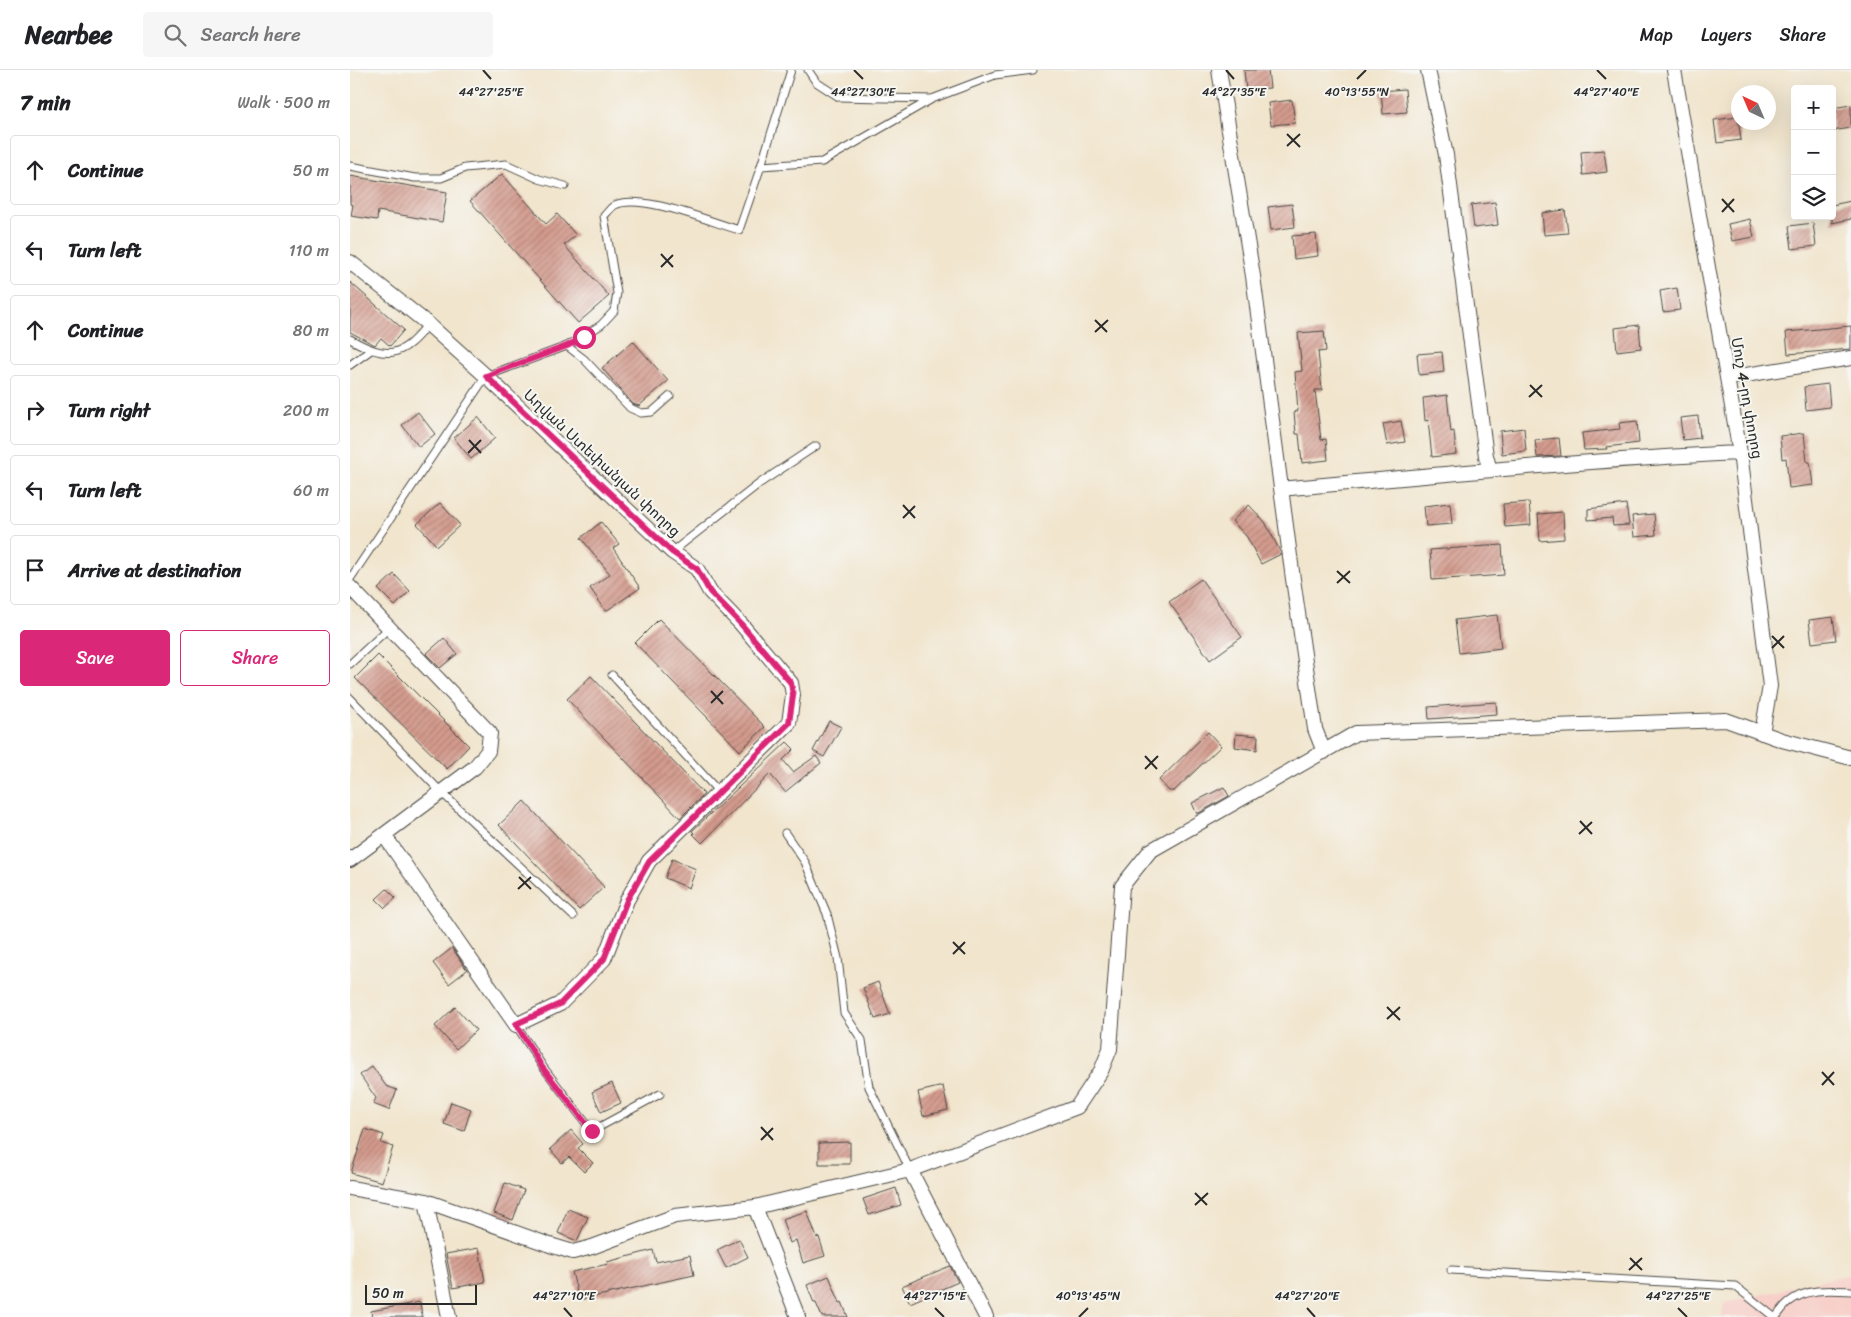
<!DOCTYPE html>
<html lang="en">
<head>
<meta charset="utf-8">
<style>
  :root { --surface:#fff; --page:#f6f6f6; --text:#202124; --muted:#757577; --line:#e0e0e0; --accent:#db2777 }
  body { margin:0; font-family:Sriracha,"Noto Sans Armenian",sans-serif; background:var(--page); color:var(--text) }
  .controls { position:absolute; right:15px; top:15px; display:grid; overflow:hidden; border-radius:5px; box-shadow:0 5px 20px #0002 }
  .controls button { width:45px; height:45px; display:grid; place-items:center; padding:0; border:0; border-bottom:1px solid var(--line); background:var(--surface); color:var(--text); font:25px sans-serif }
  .compass { position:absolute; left:1381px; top:15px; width:45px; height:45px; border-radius:50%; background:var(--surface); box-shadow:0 5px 20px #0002; rotate:316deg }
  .scale { position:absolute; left:15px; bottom:12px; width:112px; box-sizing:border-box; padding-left:5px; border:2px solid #2b2b2b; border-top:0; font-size:14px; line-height:18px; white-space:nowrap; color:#2b2b2b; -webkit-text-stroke:4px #f6f6f2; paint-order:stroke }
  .stop { position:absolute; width:15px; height:15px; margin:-11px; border:4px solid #db2777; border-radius:50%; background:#fff }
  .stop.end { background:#db2777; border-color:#fff; box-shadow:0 1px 5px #0008 }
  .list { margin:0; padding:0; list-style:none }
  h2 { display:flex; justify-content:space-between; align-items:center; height:65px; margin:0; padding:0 20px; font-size:21px }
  h2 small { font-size:16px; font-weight:400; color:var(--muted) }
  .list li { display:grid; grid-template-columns:32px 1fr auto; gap:15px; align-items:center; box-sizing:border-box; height:70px; margin:0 10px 10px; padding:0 10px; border:1px solid var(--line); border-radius:5px }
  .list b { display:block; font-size:19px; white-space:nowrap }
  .list em { font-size:16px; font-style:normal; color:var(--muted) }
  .actions { display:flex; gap:10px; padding:15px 20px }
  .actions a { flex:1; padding:11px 0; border:1px solid var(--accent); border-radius:5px; text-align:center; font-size:18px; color:var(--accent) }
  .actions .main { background:var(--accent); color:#fff }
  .icon { flex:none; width:28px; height:28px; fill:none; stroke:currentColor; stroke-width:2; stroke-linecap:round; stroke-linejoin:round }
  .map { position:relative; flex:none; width:1501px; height:1247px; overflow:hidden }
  header { display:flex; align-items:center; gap:30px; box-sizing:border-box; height:70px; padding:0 25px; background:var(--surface); border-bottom:1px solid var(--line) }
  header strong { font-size:24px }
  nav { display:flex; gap:28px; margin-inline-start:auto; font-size:18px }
  .search { width:350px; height:45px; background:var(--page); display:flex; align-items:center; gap:12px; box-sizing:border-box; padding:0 18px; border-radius:5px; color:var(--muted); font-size:19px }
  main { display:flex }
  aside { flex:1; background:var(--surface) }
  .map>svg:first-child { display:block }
  .built { fill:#f7d0ca }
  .building { fill:url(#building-hatch) }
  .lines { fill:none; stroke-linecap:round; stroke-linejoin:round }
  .lane-casing { stroke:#494743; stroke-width:9 }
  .street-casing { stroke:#494743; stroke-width:16 }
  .lane { stroke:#fff; stroke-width:7 }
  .street { stroke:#fff; stroke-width:14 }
  .route { stroke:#db2777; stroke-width:6 }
  .ticks { fill:none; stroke:#2b2b2b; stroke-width:2 }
  .labels { text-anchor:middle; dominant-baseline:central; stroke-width:4; stroke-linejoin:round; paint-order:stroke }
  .street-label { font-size:15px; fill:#2b2b2b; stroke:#f6f6f2 }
  .ticks-label { font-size:12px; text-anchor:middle; fill:#2b2b2b; stroke:#f6f6f2; stroke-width:4; stroke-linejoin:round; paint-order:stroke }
</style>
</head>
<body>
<header>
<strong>Nearbee</strong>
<div class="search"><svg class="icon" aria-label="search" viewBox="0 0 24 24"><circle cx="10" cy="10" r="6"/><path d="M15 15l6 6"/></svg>Search here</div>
<nav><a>Map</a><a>Layers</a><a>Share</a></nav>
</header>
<main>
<aside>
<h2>7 min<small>Walk · 500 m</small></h2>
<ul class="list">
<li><svg class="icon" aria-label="ahead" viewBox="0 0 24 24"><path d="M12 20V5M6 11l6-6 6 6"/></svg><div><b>Continue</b></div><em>50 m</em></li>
<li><svg class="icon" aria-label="left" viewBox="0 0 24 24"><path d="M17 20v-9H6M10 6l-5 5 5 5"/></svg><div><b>Turn left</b></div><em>110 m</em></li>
<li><svg class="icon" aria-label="ahead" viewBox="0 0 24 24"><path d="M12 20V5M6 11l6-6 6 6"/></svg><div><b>Continue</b></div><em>80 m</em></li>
<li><svg class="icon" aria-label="right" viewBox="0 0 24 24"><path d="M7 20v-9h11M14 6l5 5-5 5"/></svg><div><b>Turn right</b></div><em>200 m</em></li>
<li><svg class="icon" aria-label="left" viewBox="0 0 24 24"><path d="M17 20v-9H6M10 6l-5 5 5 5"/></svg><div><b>Turn left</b></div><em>60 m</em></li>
<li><svg class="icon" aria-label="arrive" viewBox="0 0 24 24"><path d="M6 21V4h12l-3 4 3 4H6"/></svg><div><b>Arrive at destination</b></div></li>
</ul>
<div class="actions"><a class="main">Save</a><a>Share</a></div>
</aside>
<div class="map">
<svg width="1501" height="1247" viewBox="0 0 1501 1247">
  <defs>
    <pattern id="building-hatch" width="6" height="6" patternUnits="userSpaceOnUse" patternTransform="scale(1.25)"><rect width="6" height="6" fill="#d49b8e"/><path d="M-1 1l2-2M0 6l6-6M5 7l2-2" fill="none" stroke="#ac7f74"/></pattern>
  </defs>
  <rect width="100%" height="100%" fill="#f6f6f2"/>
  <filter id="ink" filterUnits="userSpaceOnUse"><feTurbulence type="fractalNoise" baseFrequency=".02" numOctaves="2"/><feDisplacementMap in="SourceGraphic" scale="10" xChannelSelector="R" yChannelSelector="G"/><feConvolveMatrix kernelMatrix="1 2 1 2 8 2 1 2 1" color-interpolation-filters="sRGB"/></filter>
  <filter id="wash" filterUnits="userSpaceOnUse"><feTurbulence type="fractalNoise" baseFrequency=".0096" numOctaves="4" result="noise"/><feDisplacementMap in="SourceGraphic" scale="20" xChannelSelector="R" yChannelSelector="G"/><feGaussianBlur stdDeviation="1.12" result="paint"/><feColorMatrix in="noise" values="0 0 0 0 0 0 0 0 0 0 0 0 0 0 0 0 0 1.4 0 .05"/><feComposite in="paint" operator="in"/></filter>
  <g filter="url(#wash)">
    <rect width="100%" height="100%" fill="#f1e5cd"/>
    <path class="built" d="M1501 1204V1247H1372L1374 1233Z"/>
    <g id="blocks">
      <path class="building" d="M894 0H918L920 18 896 20Z
        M1055 19 1057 42 1033 44 1031 21Z
        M942 30 945 53 921 55 918 33Z
        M1501 35V58L1482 61V38Z
        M1388 47 1391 70 1367 73 1364 50Z
        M1254 80 1257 102 1233 105 1231 82Z
        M152 104 196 154 207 144 226 165 214 175 259 226 228 253 120 131Z
        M0 106 97 122 92 152 28 141 27 150 1 146 3 135 0 134Z
        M1501 131V149L1482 153V135Z
        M1145 132 1148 155 1124 158 1121 135Z
        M942 134 945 157 921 160 918 137Z
        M1215 140 1218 163 1194 165 1192 143Z
        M1400 149 1404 167 1382 171 1378 154Z
        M1463 153 1466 176 1442 179 1439 156Z
        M966 164 968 186 944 189 942 166Z
        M0 212 54 260 40 276 31 268 25 275 0 262Z
        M1327 218 1330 240 1313 242 1310 221Z
        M1289 255 1291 278 1267 281 1265 258Z
        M1501 256V279L1438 284 1436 262Z
        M974 261 976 281 968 282 972 320H965L971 370 976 369 978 390 952 393 949 364H946L944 342 948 341 945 302 952 301 948 263Z
        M283 271 318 311 289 336 283 334 252 298Z
        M1092 282 1094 302 1069 305 1067 284Z
        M1478 314 1480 337 1456 340 1454 317Z
        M1097 325 1101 362 1104 361 1106 384 1082 387 1078 350 1075 351 1073 328Z
        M68 342 85 364 69 377 52 355Z
        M1348 346 1350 368 1333 370 1330 348Z
        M128 347 145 368 121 389 104 368Z
        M1051 351 1055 372 1037 375 1033 354Z
        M1287 351 1289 373 1256 377 1257 379 1234 380 1232 363 1270 359 1269 353Z
        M1174 358 1176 381 1152 384 1150 361Z
        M1454 363 1457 392H1460L1463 415 1439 418 1436 388 1432 389 1430 366Z
        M1209 368 1211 386 1187 387 1185 370Z
        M1179 432 1181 455 1155 457 1153 434Z
        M90 433 110 455 87 476 67 454Z
        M1100 433 1102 454 1076 456 1074 436Z
        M1276 434 1279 455 1263 456 1262 448 1238 450V439Z
        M899 435 915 452 931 483V484L911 494 897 467 882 451Z
        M1213 442 1214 469 1190 471 1188 444Z
        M1304 444 1306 465 1284 467 1282 446Z
        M251 452 269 474 263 478 290 518 256 541 240 518 260 504 231 468Z
        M1152 475 1154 505 1082 510 1080 480Z
        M44 504 60 521 45 536 28 519Z
        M851 509 892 567 860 590 819 532Z
        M1147 545 1151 578 1109 583 1105 550Z
        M1483 547 1486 570 1462 573 1459 550Z
        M309 549 415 657 390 681 285 573Z
        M94 568 107 584 90 598 76 584Z
        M28 585 119 676 97 699 5 608Z
        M241 606 354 724 330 748 217 629Z
        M1146 632 1147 644 1079 649 1078 637Z
        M479 651 491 657 474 687 463 681Z
        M858 662 871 676 824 721H819L809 710Z
        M886 664 908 666 907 680 885 677Z
        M437 672 444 679 433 690 443 702 466 686 471 693 435 722 420 704 352 773 343 764 344 763 342 761Z
        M874 717 879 726 847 744 842 733Z
        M174 731 254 817 229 840 149 755Z
        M322 789 346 799 339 818 315 808Z
        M37 819 46 828 35 838 26 829Z
        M102 878 117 900 99 914 83 893Z
        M528 912 540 944 525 949 513 918Z
        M105 937 126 960 106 979 85 956Z
        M22 996 36 1016 47 1020 39 1040 23 1034 26 1028 10 1005Z
        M262 1013 271 1033 251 1042 242 1022Z
        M593 1016 598 1040 573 1046 568 1022Z
        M101 1032 121 1039 114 1061 94 1054Z
        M15 1059 34 1065 31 1073 43 1077 32 1112 1 1103Z
        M221 1060 233 1074 228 1078 243 1093 234 1102 219 1087 212 1093 200 1079Z
        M500 1072V1094H469V1073Z
        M155 1113 174 1120 163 1150 144 1143Z
        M546 1118 551 1135 519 1145 513 1129Z
        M218 1139 238 1147 227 1171 208 1163Z
        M457 1141 467 1168 469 1167 475 1186 453 1193 446 1170 440 1173 432 1149Z
        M389 1169 398 1187 376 1198 367 1180Z
        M129 1178 135 1212 103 1218 96 1184Z
        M303 1180 306 1192 340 1185 344 1205 229 1230 222 1202 258 1194 257 1192Z
        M600 1196 608 1212 560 1233 552 1216Z
        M479 1206 490 1233 492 1232 498 1247H472L466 1233H464L457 1215Z
        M70 1232 72 1247H22L21 1241Z"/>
    </g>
  </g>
  <g filter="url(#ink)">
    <use href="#blocks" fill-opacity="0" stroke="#494743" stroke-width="1"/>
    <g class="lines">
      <g class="lane-casing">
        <path id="lane" d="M458 0 466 12 489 27 581 29
          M0 96 65 108H91L115 98 156 94 189 109 215 116
          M411 96 441 0
          M0 269C38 290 51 288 78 254
          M217 276 234 289 280 338 291 343 302 342 320 326
          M0 295 21 280
          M322 482 410 413 466 376
          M0 509 136 306 217 276 251 255 264 241 267 223 254 146C257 143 261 137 265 135 291 123 361 152 389 160L411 96 472 92 582 29 645 5 683 0
          M0 594 39 558
          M262 605 369 722
          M0 628 91 722 223 846
          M435 763 455 792 477 844 488 888 494 943 512 970 519 1017 560 1100
          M166 955 193 997 242 1061 310 1024
          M1101 1200 1385 1216 1424 1247
          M1426 1247C1430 1242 1434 1236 1439 1232 1457 1218 1480 1220 1501 1221"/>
      </g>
      <g class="street-casing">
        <path id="street" d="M869 0 903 206 943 509 965 659 974 682
          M1078 0 1096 85 1136 386 1140 400
          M1324 0 1390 383 1420 616 1412 663
          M0 192 78 254 136 306 322 482 347 499 360 522 391 554 441 613 443 625 439 653 299 791 277 830 254 889 210 934 166 955 34 765
          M1377 308 1501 288
          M931 419C1084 405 1237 390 1390 383
          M0 517 140 663 138 681 125 697 0 790
          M560 1100 636 1247
          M0 1118 76 1131 200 1175 223 1182 242 1177 325 1146 405 1137 560 1100 727 1037 751 1001 760 979 772 816 800 781 1006 663 1376 650 1432 670 1501 688
          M76 1131 99 1247
          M405 1137 448 1247"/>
      </g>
      <use href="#lane" class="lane"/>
      <use href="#street" class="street"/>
    </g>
  </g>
  <g class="lines" filter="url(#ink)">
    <path class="route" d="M234 267 217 276 136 306 322 482 347 499 360 522 391 554 441 613 443 625 439 653 299 792 277 830 254 889 210 934 166 954 192 997 242 1061"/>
  </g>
  <path class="ticks" d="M133 0 141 9M504 0 513 9M876 0 884 9M1247 0 1256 9M1007 9 1016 0M937 64 950 77M937 76 950 64M1372 129 1384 142M1372 142 1384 129M311 184 323 197M311 197 323 185M745 250 757 262M745 262 758 250M1180 315 1192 327M1179 327 1192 315M119 370 131 383M118 383 131 370M553 435 565 448M553 448 565 436M987 501 1000 513M987 513 1000 501M1422 566 1434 578M1422 578 1434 566M361 621 373 634M361 633 373 621M795 686 807 699M795 699 808 686M1230 751 1242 764M1229 764 1242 752M169 807 181 819M168 819 181 807M603 872 615 884M603 884 615 872M1037 937 1050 950M1037 949 1050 937M1472 1002 1484 1015M1472 1015 1484 1002M411 1057 423 1070M411 1070 423 1058M845 1123 857 1135M845 1135 858 1123M1280 1188 1292 1200M1279 1200 1292 1188M214 1238 222 1247M585 1238 594 1247M957 1238 965 1247M1328 1238 1337 1247M729 1247 738 1238"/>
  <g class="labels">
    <g class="street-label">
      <text transform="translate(1397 328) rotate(80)">Մուշ 4-րդ փողոց</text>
      <text transform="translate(252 393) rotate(43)">Աղվան Ստեփանյան փողոց</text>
    </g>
  </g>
  <g class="ticks-label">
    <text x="1007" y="26">40°13'55"N</text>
    <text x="141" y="26">44°27'25"E</text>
    <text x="513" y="26">44°27'30"E</text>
    <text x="884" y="26">44°27'35"E</text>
    <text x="1256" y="26">44°27'40"E</text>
    <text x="214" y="1230">44°27'10"E</text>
    <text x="585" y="1230">44°27'15"E</text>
    <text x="957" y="1230">44°27'20"E</text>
    <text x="1328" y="1230">44°27'25"E</text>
    <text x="738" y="1230">40°13'45"N</text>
  </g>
</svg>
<div class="controls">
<button>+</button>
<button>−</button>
<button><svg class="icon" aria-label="layers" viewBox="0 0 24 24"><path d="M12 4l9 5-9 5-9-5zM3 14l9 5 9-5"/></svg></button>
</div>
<svg class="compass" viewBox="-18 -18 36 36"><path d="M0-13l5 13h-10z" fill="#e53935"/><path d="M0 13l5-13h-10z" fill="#757577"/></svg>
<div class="scale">50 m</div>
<div class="stop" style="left:234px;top:267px"></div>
<div class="stop end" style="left:242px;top:1061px"></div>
</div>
</main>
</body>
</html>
